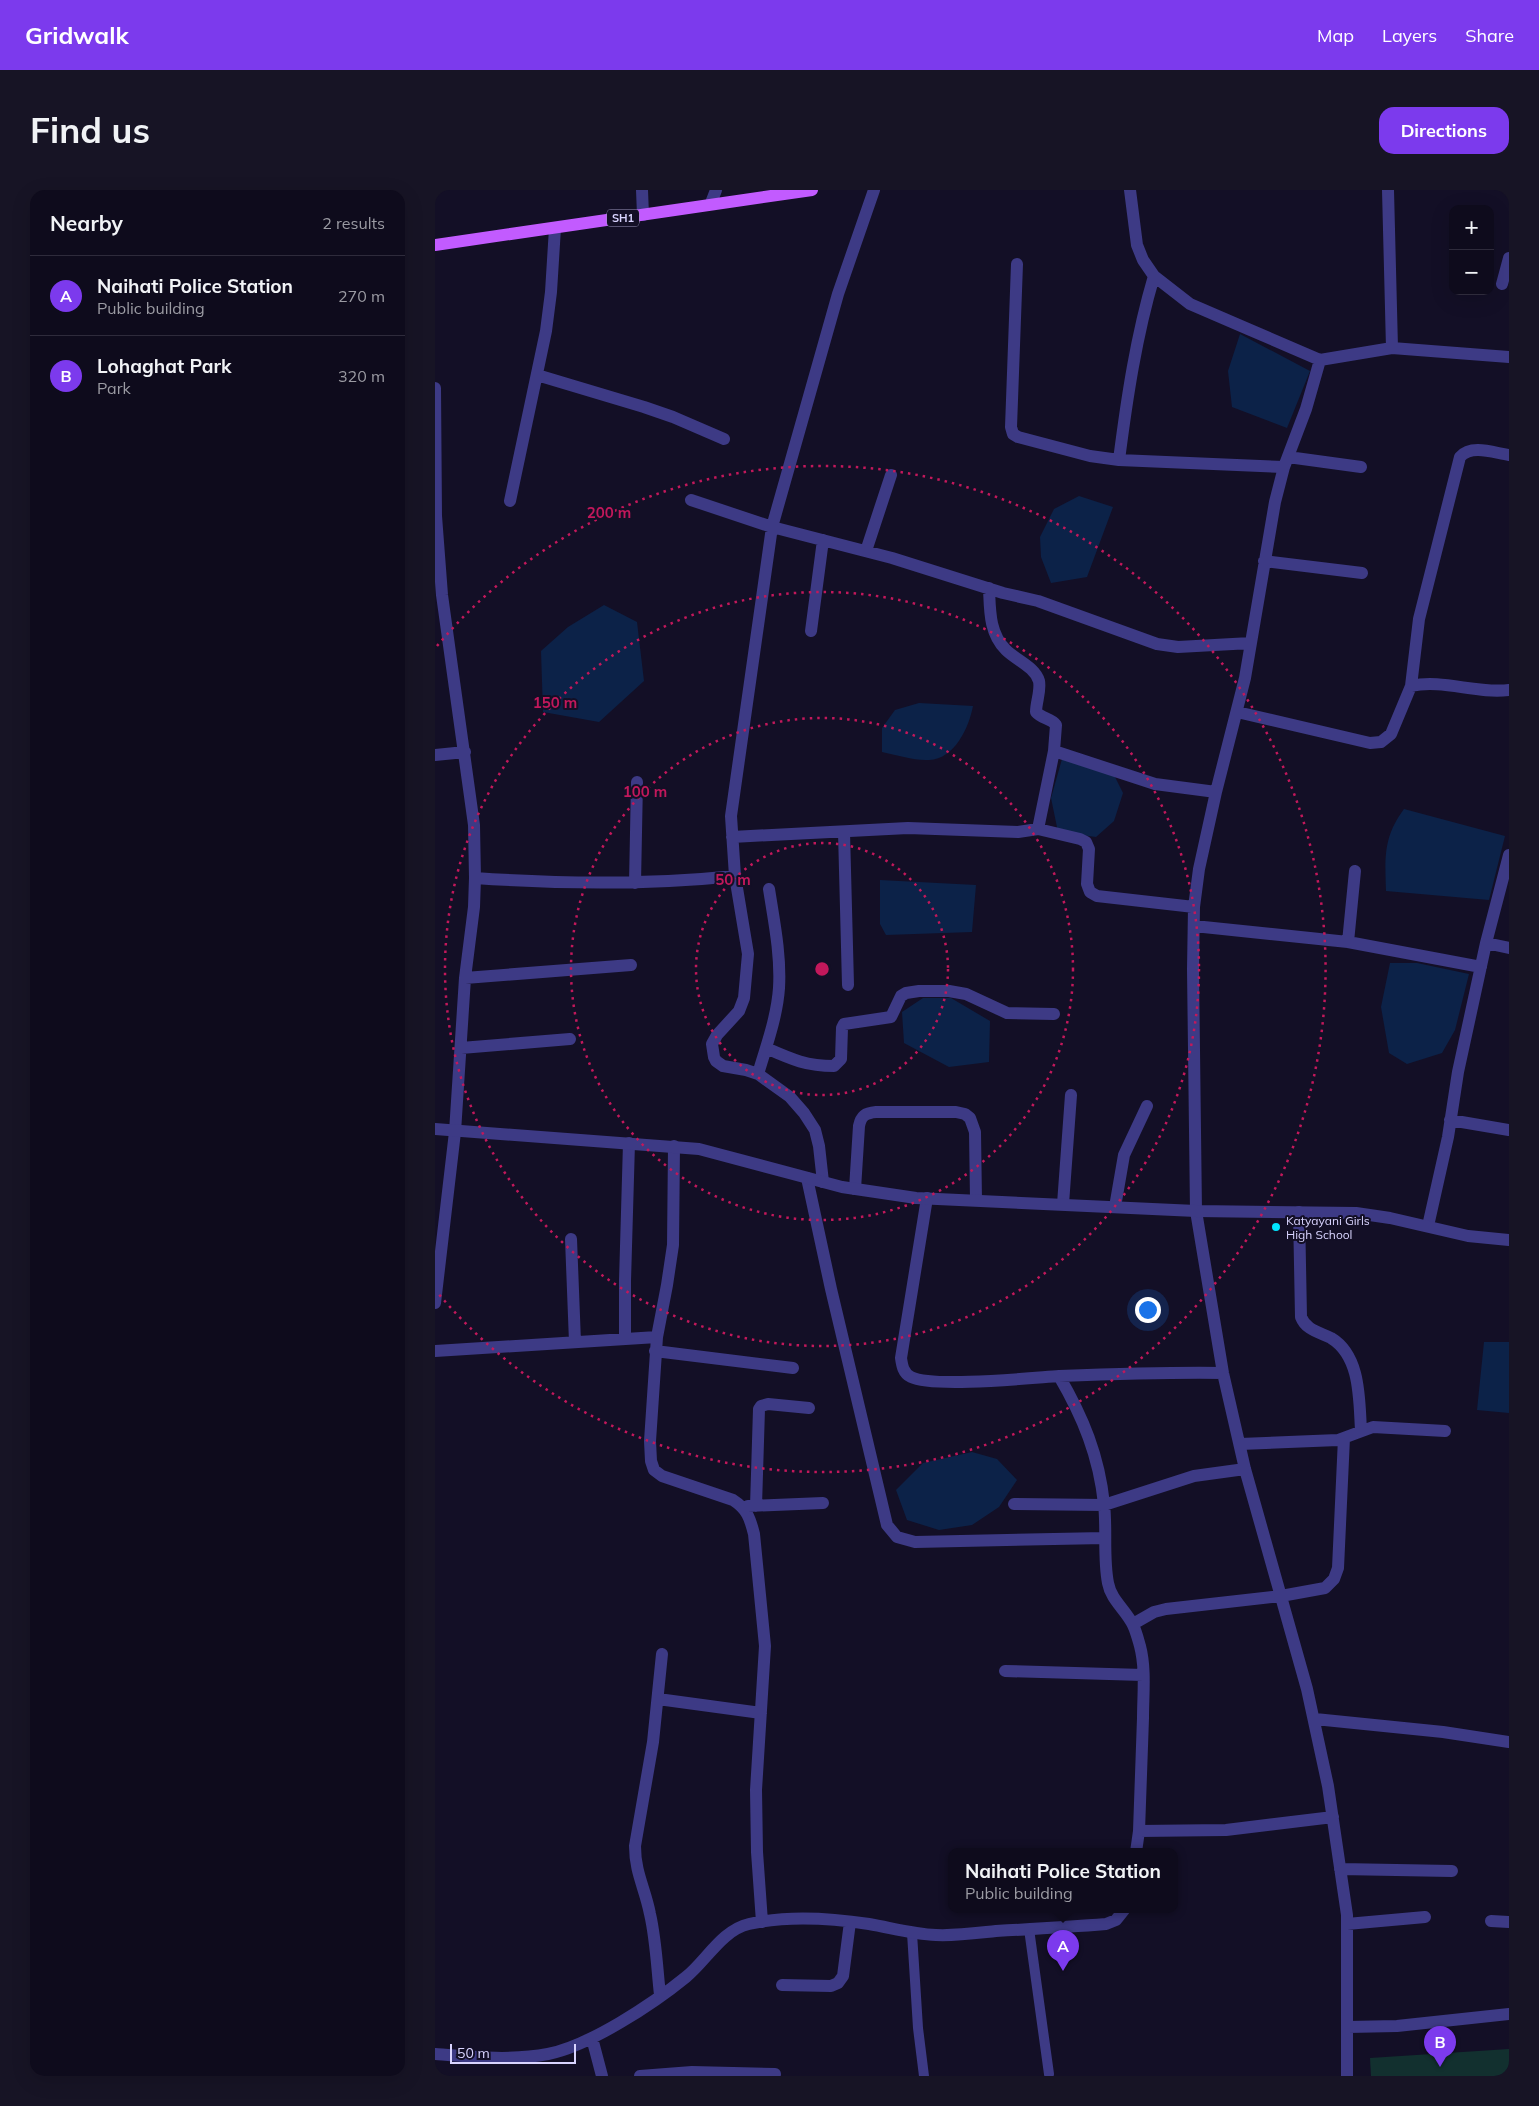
<!DOCTYPE html>
<html lang="en">
<head>
<meta charset="utf-8">
<style>
  :root { --surface:#0e0b1c; --page:#171425; --text:#f1f3f6; --muted:#9b9ba3; --line:#2e2b3b; --accent:#7c3aed }
  body { margin:0; font-family:Mulish,sans-serif; background:var(--page); color:var(--text) }
  .controls { position:absolute; right:15px; top:15px; display:grid; overflow:hidden; border-radius:10px; box-shadow:0 5px 20px #0002 }
  .controls button { width:45px; height:45px; display:grid; place-items:center; padding:0; border:0; border-bottom:1px solid var(--line); background:var(--surface); color:var(--text); font:25px sans-serif }
  .scale { position:absolute; left:15px; bottom:12px; width:126px; box-sizing:border-box; padding-left:5px; border:2px solid #d9d4ff; border-top:0; font-size:14px; line-height:18px; white-space:nowrap; color:#d9d4ff; -webkit-text-stroke:4px #130f26; paint-order:stroke }
  .you { position:absolute; left:712px; top:1119px; width:18px; height:18px; margin:-12px; border:4px solid #fff; border-radius:50%; background:#1a73e8; box-shadow:0 0 0 8px #1a73e833 }
  .badge { display:grid; place-items:center; width:32px; height:32px; border-radius:50%; background:var(--accent); color:#fff; font-size:16px; font-weight:700 }
  .pin { position:absolute; translate:-50% -41px; filter:drop-shadow(0 1px 2px #0008) }
  .pin::after { content:''; position:absolute; top:26px; width:18px; height:15px; background:inherit; clip-path:polygon(0 0,100% 0,50% 100%) }
  .popup { position:absolute; left:513px; top:1658px; width:230px; height:65px; box-sizing:border-box; display:grid; place-content:center; border-radius:10px; background:var(--surface); filter:drop-shadow(0 1px 4px #0005); font-size:16px; white-space:nowrap; color:var(--muted) }
  .popup b { font-size:19px; color:var(--text) }
  .popup::after { content:''; position:absolute; left:50%; top:100%; margin-left:-10px; border:10px solid transparent; border-top-color:var(--surface) }
  .list { margin:0; padding:0; list-style:none }
  h2 { display:flex; justify-content:space-between; align-items:center; height:65px; margin:0; padding:0 20px; font-size:21px }
  h2 small { font-size:16px; font-weight:400; color:var(--muted) }
  .list li { display:grid; grid-template-columns:32px 1fr auto; gap:15px; align-items:center; box-sizing:border-box; height:80px; padding:0 20px; border-top:1px solid var(--line) }
  .list b { display:block; font-size:19px; white-space:nowrap }
  .list p { margin:0; font-size:16px; white-space:nowrap; color:var(--muted) }
  .list em { font-size:16px; font-style:normal; color:var(--muted) }
  .map { position:relative; flex:none; width:1074px; height:1886px; overflow:hidden; border-radius:15px }
  header { display:flex; align-items:center; gap:30px; box-sizing:border-box; height:70px; padding:0 25px; background:var(--accent); color:#fff }
  header strong { font-size:24px }
  nav { display:flex; gap:28px; margin-inline-start:auto; font-size:18px }
  .intro { display:flex; align-items:center; justify-content:space-between; box-sizing:border-box; height:120px; padding:0 30px }
  h1 { margin:0; font-size:35px }
  .button { padding:12px 22px; border-radius:15px; background:var(--accent); color:#fff; font-size:18px; font-weight:700 }
  main { display:flex; gap:30px; padding:0 30px }
  aside { flex:1; background:var(--surface); border-radius:15px; box-shadow:0 5px 20px #0002 }
  .map>svg:first-child { display:block }
  .green { fill:#12302f }
  .water { fill:#0c2248 }
  .lines { fill:none; stroke-linecap:round; stroke-linejoin:round }
  .service { stroke:#3d3a85; stroke-width:10 }
  .minor { stroke:#3d3a85; stroke-width:12 }
  .tertiary { stroke:#3d3a85; stroke-width:12 }
  .primary { stroke:#c25bff; stroke-width:12 }
  .ring { fill:none; stroke:#c2185b; stroke-width:2.5; stroke-dasharray:2.5 5 }
  .poi-dot { fill:#00e5ff; stroke:#130f26; stroke-width:2 }
  .labels { text-anchor:middle; dominant-baseline:central; stroke-width:4; stroke-linejoin:round; paint-order:stroke }
  .shield { fill:#130f26; stroke:#9e99be; stroke-width:1 }
  .shield-label { font-size:11px; font-weight:bold; fill:#d9d4ff }
  .poi-label { font-size:12px; fill:#d9d4ff; stroke:#130f26; text-anchor:start }
  .centre { fill:#c2185b; stroke:#130f26; stroke-width:2.5 }
  .ring-label { font-size:15px; text-anchor:middle; font-weight:bold; fill:#c2185b; stroke:#130f26; stroke-width:4; stroke-linejoin:round; paint-order:stroke }
</style>
</head>
<body>
<header>
<strong>Gridwalk</strong>
<nav><a>Map</a><a>Layers</a><a>Share</a></nav>
</header>
<div class="intro"><h1>Find us</h1><a class="button">Directions</a></div>
<main>
<aside>
<h2>Nearby<small>2 results</small></h2>
<ul class="list">
<li><span class="badge">A</span><div><b>Naihati Police Station</b><p>Public building</p></div><em>270 m</em></li>
<li><span class="badge">B</span><div><b>Lohaghat Park</b><p>Park</p></div><em>320 m</em></li>
</ul>
</aside>
<div class="map">
<svg width="1074" height="1886" viewBox="0 0 1074 1886">
  <rect width="100%" height="100%" fill="#130f26"/>
  <path class="green" d="M1074 1859V1886H936L935 1868Z"/>
  <path class="water" d="M805 144 875 181 852 238 797 217 793 181Z
    M644 306 678 317 652 387 616 393 606 367 605 347 619 319Z
    M169 415 202 432 209 491 164 532 108 522 106 461 133 437Z
    M484 513 538 516C534 537 520 569 494 570 480 571 462 565 447 562V538L460 520Z
    M627 569 678 583 688 603 679 631 661 647 623 642 616 608Z
    M969 619 1070 646 1054 710 951 701C950 668 948 647 969 619Z
    M445 690 541 695 537 742 451 745 445 734Z
    M955 773H982L1034 784 1020 840 1007 863 972 874 954 863 946 817Z
    M488 808H516L555 831 554 872 514 877 469 853 467 822Z
    M1049 1152H1074V1223L1042 1220Z
    M537 1262 562 1269 582 1290 564 1317 537 1335 504 1340 472 1330 461 1300 488 1273Z"/>
  <g class="lines">
    <path class="service" d="M594 1739 614 1884
      M477 1743 483 1838 489 1886"/>
    <path class="minor" d="M207 0 208 25
      M695 0 702 55 708 70 719 86 755 114 813 139 885 170 957 158 1074 167
      M953 0 957 158
      M276 13 281 0
      M582 74 576 237 578 244 583 247 655 266 684 270 849 277
      M1067 94 1074 68
      M885 170 871 219 849 277 840 312 810 488 781 602 764 679 759 717 758 779 761 1021 788 1183 810 1279 872 1499 893 1596 912 1725V1886
      M102 185 209 217 238 227 289 249
      M0 198 1 326 7 405 39 635 40 688 39 717 30 788 20 942 0 1113
      M853 267 926 277
      M684 270C692 208 701 147 719 86
      M256 310 337 337 457 368 568 403 603 411 722 454 743 457 816 453
      M75 311 111 141 116 102 120 38
      M431 361 456 285
      M829 371 927 383
      M554 398C555 420 554 443 571 460 581 470 600 477 604 491 606 501 601 512 601 522 607 529 616 528 621 535L619 561 720 594 781 602
      M376 441 388 350
      M976 496 984 429 1025 267C1037 254 1059 263 1074 265
      M802 522 935 553 946 552 956 544 976 496C1008 489 1041 504 1074 500
      M0 565 30 562
      M603 639 645 649 651 652 654 659 652 694 655 702 662 706 759 717
      M409 642 413 795
      M297 647 473 638 583 642 603 639 619 561
      M920 681 913 752 1046 777
      M40 688C127 694 214 695 300 686
      M200 693 202 592
      M759 736 913 752
      M1051 753 1074 758
      M30 788 196 775
      M26 858 135 849
      M331 858C356 869 371 876 399 876L406 869 407 838 409 834 456 827 466 806 471 803 484 801H514L531 804 572 823 619 824
      M323 884C331 857 342 827 344 798 346 765 339 731 334 699
      M1015 930 1074 940
      M239 956 238 1055 232 1095 222 1147 215 1251 216 1271 219 1280 227 1286 298 1310C312 1319 315 1328 319 1344L330 1456 321 1600 322 1662 327 1732
      M372 988 396 1099 452 1335 462 1347 480 1352 669 1348
      M388 992 384 956 380 940 369 923 355 907 323 884 311 880 288 876 281 871 279 867 277 854 282 845 304 821 309 808 313 764 300 686 296 626 337 337 403 104 439 0
      M420 999 424 936C426 926 430 923 441 922H521L530 924 535 928 540 942 541 1010
      M492 1008 466 1168C467 1175 468 1183 476 1187 498 1198 595 1188 624 1186 679 1184 734 1182 788 1183
      M628 1014 636 905
      M680 1017 689 965 712 916
      M864 1022 866 1127C871 1140 884 1142 896 1148 926 1166 924 1210 926 1240
      M993 1036 1013 947 1023 882 1051 753 1074 665
      M136 1049 140 1152
      M190 1149V1091L194 953
      M0 1161 222 1147
      M220 1161 358 1178
      M624 1186C648 1227 664 1266 669 1314 672 1340 668 1367 673 1393 676 1410 691 1420 698 1435 701 1441 703 1449 705 1456 711 1479 708 1505 708 1528 707 1566 705 1603 704 1641L791 1640 898 1627
      M805 1254 903 1250 938 1237 1010 1241
      M579 1314 669 1315 759 1286 810 1279
      M313 1316 388 1313
      M321 1316 324 1219 326 1216 333 1214 374 1218
      M698 1434 719 1422 731 1419 846 1406 890 1398 899 1389 903 1378 909 1248
      M570 1481 708 1485
      M223 1509 326 1523
      M880 1529 1008 1542 1074 1552
      M701 1662 704 1641
      M905 1679 1017 1681
      M1056 1731 1074 1732
      M912 1734 990 1727
      M347 1795 396 1796 403 1793 408 1786 415 1732
      M225 1805C222 1778 221 1750 215 1724 210 1698 200 1683 200 1656L218 1552 227 1464
      M913 1837 962 1836 1074 1824
      M157 1848 167 1886
      M0 1864C37 1867 77 1871 113 1864 154 1856 218 1814 251 1787 271 1771 287 1740 314 1734 353 1725 395 1728 434 1734 457 1738 478 1744 501 1745 521 1746 542 1743 561 1741 598 1739 634 1737 671 1734L681 1730 689 1720
      M205 1886 257 1882 340 1884"/>
    <path class="tertiary" d="M0 939 264 959 407 997 481 1008 761 1021 921 1023 955 1028 1033 1046 1074 1050"/>
    <path class="primary" d="M0 55 377 0"/>
  </g>
  <g class="ring">
    <circle cx="387" cy="779" r="126"/>
    <circle cx="387" cy="779" r="251"/>
    <circle cx="387" cy="779" r="377"/>
    <path d="M2 456A503 503 0 1 1 2 1102"/>
  </g>
  <circle class="poi-dot" cx="841" cy="1037" r="5"/>
  <g class="labels">
    <rect class="shield" x="172" y="19.5" width="32" height="17" rx="4"/>
    <g class="shield-label">
      <text x="188" y="28">SH1</text>
    </g>
    <g class="poi-label">
      <text x="851" y="1030">Katyayani Girls<tspan x="851" dy="14">High School</tspan></text>
    </g>
  </g>
  <circle cx="387" cy="779" r="8" class="centre"/>
  <g class="ring-label">
    <text x="174" y="328">200 m</text>
    <text x="120" y="518">150 m</text>
    <text x="210" y="607">100 m</text>
    <text x="298" y="695">50 m</text>
  </g>
</svg>
<div class="controls">
<button>+</button>
<button>−</button>
</div>
<div class="scale">50 m</div>
<div class="you"></div>
<div class="pin badge" style="left:628px;top:1781px">A</div>
<div class="popup"><b>Naihati Police Station</b>Public building</div>
<div class="pin badge" style="left:1005px;top:1877px">B</div>
</div>
</main>
</body>
</html>
